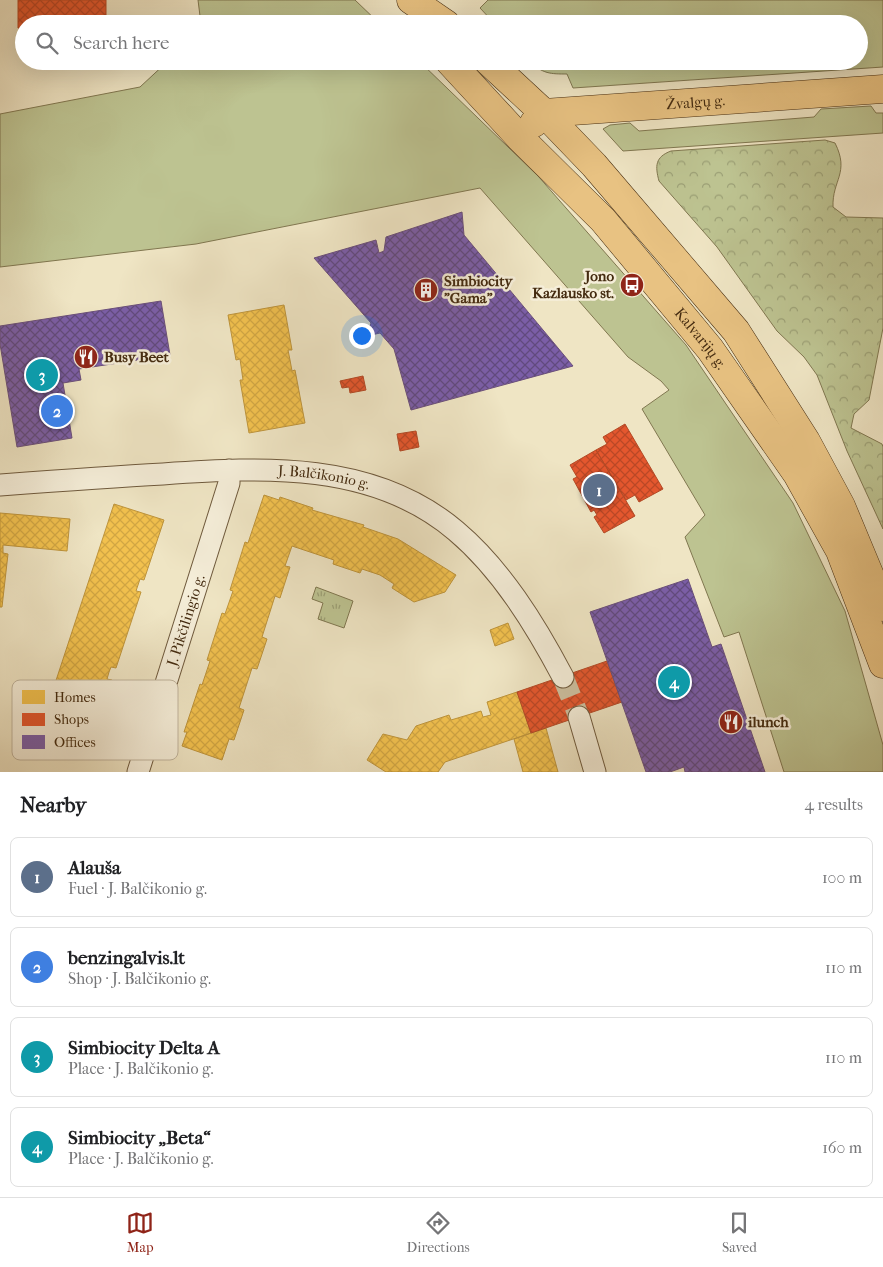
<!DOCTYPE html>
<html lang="en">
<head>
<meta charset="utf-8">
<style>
  :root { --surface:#fff; --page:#f2f2f2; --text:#202124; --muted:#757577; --line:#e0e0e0; --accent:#8f2418 }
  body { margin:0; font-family:"IM FELL French Canon",serif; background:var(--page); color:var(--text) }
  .you { position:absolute; left:361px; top:335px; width:18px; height:18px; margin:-12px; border:4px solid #fff; border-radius:50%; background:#1a73e8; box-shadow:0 0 0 8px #1a73e833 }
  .badge { display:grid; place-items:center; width:32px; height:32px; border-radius:50%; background:var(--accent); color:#fff; font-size:16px; font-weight:700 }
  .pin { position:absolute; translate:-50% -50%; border:2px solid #fff; box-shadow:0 1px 5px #0006 }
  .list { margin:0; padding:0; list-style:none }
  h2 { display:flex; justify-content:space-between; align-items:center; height:65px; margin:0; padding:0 20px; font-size:21px }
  h2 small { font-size:16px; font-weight:400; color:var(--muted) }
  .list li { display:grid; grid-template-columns:32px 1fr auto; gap:15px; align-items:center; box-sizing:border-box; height:80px; margin:0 10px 10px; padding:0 10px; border:1px solid var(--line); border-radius:8px }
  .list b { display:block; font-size:19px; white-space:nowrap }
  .list p { margin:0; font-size:16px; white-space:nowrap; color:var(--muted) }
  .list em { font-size:16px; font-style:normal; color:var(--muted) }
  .icon { flex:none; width:28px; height:28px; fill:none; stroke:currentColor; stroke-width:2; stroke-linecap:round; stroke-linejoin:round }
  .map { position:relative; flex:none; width:883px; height:772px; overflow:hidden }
  .search { position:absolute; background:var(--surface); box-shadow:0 5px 20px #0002; left:15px; right:15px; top:15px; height:55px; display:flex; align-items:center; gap:12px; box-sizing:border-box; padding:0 18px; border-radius:28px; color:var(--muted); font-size:19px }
  .sheet { height:425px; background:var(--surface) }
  nav { display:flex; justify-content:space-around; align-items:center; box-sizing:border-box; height:70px; border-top:1px solid var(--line); background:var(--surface); font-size:14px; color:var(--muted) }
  nav a { display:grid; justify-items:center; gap:2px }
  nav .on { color:var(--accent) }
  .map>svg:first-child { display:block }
  .green { fill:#bdc391; stroke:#807750 }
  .forest { fill:url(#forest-crowns); stroke:#807750 }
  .park { fill:url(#park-tufts); stroke:#807750 }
  .homes { fill:url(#homes-cross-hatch); stroke:#be943b }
  .shops { fill:url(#shops-cross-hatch); stroke:#b44a25 }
  .offices { fill:url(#offices-cross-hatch); stroke:#6a4f7a }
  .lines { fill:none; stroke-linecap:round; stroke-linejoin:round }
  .minor-tunnel { stroke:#cdc0a0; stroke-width:21; stroke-dasharray:21 11; stroke-linecap:butt }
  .minor-casing { stroke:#6f5a3d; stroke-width:23 }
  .major-casing { stroke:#442b10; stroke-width:29 }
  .minor { stroke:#f5eed9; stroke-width:21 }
  .major { stroke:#e8c282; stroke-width:28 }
  .labels { text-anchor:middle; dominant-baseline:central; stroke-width:5; stroke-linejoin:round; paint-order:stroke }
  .street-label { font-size:15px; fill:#442b10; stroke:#f5eed9 }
  .poi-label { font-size:15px; font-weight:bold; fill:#442b10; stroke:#f5eed9; text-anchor:start }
  .key { fill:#f5eed9; stroke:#c0b49d; stroke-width:1 }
  .key-label { font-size:14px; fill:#442b10 }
</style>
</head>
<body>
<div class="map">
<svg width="883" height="772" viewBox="0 0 883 772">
  <defs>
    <pattern id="forest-crowns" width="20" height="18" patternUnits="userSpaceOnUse" patternTransform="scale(1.25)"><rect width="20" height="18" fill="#bdc391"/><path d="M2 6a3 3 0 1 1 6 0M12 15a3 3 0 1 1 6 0" fill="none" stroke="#9b9f75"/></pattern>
    <pattern id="park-tufts" width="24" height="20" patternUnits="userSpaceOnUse" patternTransform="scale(1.25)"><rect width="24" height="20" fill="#bdc391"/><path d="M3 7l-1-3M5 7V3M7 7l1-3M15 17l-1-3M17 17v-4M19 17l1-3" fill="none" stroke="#9b9f75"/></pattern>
    <pattern id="homes-cross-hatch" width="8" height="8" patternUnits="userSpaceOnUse" patternTransform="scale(1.25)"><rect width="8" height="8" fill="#f2c14e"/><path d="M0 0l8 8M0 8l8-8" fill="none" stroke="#d1a643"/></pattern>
    <pattern id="shops-cross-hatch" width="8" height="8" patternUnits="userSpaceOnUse" patternTransform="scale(1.25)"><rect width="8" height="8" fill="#e4572e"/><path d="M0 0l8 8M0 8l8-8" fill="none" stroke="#ba4826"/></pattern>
    <pattern id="offices-cross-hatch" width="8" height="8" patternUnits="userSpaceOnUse" patternTransform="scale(1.25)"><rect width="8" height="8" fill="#7b5ea7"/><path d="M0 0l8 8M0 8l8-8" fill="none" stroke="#614a7e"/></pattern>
  </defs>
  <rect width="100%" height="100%" fill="#efe5c4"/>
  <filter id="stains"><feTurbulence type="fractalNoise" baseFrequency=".004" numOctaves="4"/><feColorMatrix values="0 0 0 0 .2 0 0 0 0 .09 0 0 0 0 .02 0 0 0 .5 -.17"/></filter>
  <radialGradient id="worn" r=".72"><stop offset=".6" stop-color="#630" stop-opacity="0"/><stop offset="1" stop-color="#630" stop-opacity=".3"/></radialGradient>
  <path class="green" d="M198 0H355L380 24H201Z
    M488 0H883V67L573 88 567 74C551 74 542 74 530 61H859V24H495L480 8Z
    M168 61H419L538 176 686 345 793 503 845 611 883 745V772H784L739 632 724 637 685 537 705 515 642 409 669 390 661 381 628 357 480 188 196 244 0 267V114L140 87Z
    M871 106 876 113H883V133L623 151 603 129 610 125 630 123 639 131 814 117 821 109Z"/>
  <path class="forest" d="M825 140 835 143C850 173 832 180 833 207L846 217 883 218V328L869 400 854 414 851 428 882 444 883 447V529L847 451 817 375 804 357 777 331 717 247 659 181C655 166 655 157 671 151Z"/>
  <path class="park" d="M316 587 353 601 344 628 318 619 323 603 312 599Z"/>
  <path class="homes" d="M284 305 292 350H288L290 360 292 371 295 370 305 423 249 433 240 380H243L240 359 236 360 228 315Z
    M264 495 279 500 280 497 313 508 312 510 357 523 364 525 363 527 398 539 456 575 445 592 414 602 392 588 394 584 380 575 362 569 360 573 333 564 334 560 292 546 285 566 290 567 280 598 275 596 262 637 267 639 257 669 252 668 239 708 244 710 234 740 229 739 222 760 182 746 187 732H184L200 684 202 685 210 661 207 660 222 613 225 614 233 591 230 590 245 542 248 543Z
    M114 504 164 520 144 580 140 579 136 591 141 592 116 668 111 667 109 672 107 679 112 680 95 733 44 717Z
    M0 513 70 519 67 551 3 545V553L8 554 2 607H0Z
    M508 623 514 639 495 646 490 630Z
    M517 692 531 733 445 762 438 772H386L367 760 383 734 407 740 416 726 449 715 451 720 481 711 483 717 491 715 487 702Z
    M546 728 558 772H523L514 739Z"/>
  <path class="shops" d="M18 0H106V24H24V28H18Z
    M363 376 366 390 350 393 349 387 342 388 340 381Z
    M625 424 663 489 639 502 635 495 626 500 596 450 607 444 603 437Z
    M416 431 419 447 400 451 397 434Z
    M596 450 635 516 604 533 594 517 597 515 594 510 591 512 573 479 577 477 570 465Z
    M607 661 622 702 531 733 517 692Z"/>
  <path class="offices" d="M462 212 464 235 573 366 411 410 394 349 380 333 367 336 371 323 314 258 376 240 379 253 384 251 386 237Z
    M161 301 170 355 79 369 81 380 63 383 72 438 17 447 0 344V326Z
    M688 579 712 647 721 644 765 772H685L684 767 670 772H646L590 612Z"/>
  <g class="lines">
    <path class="minor-tunnel" d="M563 677 579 717"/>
    <g class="minor-casing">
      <g id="minor">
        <path id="s1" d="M0 485C54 481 108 477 163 474 263 467 374 461 456 531 501 569 535 624 563 677"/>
        <path d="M579 717 595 772"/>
        <path id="s2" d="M138 772 229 483V470"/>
      </g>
    </g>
    <g class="major-casing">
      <g id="major">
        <path d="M411 0 446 24"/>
        <path id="s3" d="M449 61 520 138 603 220 710 349 797 474 840 551 883 664"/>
        <path d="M488 61 544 113 594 165 736 331 806 441 841 506 883 607"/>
        <path id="s4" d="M534 123 544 113 883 89"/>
      </g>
    </g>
    <use href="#minor" class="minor"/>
    <use href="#major" class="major"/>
  </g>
  <defs>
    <g id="bus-disc" transform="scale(1.25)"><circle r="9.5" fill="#8f2418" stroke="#f5eed9"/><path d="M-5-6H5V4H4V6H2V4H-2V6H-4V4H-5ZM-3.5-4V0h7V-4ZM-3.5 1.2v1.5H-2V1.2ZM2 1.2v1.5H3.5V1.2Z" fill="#fff"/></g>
    <g id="building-disc" transform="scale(1.25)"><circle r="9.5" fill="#8f2418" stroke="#f5eed9"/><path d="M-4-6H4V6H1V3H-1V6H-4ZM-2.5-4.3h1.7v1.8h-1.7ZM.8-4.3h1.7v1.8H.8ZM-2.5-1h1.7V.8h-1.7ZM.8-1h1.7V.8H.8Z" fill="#fff"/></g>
    <g id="restaurant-disc" transform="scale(1.25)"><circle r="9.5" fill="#8f2418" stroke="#f5eed9"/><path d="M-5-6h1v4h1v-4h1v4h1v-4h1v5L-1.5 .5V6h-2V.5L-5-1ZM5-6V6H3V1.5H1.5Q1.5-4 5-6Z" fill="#fff"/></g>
  </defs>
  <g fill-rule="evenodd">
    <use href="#bus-disc" x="632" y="285"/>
    <use href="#building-disc" x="426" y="290"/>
    <use href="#restaurant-disc" x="86" y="357"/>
    <use href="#restaurant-disc" x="731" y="722"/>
  </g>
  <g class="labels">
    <g class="street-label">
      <text stroke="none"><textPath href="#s4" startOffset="166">Žvalgų g.</textPath></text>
      <text stroke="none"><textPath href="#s3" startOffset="375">Kalvarijų g.</textPath></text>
      <text stroke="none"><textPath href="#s1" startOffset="325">J. Balčikonio g.</textPath></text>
      <text stroke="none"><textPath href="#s2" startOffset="159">J. Pikčilingio g.</textPath></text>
    </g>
    <g class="poi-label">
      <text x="614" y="276" text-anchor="end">Jono<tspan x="614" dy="17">Kazlausko st.</tspan></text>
      <text x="444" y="281">Simbiocity<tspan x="444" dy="17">"Gama"</tspan></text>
      <text x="104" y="357">Busy Beet</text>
      <text x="748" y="722">ilunch</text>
    </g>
  </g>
  <rect x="12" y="680" width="166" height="80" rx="8" class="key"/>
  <rect x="22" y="690" width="23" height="14" fill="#f2c14e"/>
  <rect x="22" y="713" width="23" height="13" fill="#e4572e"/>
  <rect x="22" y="735" width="23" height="14" fill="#7b5ea7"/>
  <g class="key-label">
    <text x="54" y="702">Homes</text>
    <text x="54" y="724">Shops</text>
    <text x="54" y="747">Offices</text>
  </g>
  <rect width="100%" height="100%" filter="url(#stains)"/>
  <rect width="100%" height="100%" fill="url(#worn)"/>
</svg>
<div class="you"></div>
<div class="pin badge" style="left:599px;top:490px;background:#5c6f8a">1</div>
<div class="pin badge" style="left:57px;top:411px;background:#3f7fe0">2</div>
<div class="pin badge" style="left:42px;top:375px;background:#0f9aa8">3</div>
<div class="pin badge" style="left:674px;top:682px;background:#0f9aa8">4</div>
<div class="search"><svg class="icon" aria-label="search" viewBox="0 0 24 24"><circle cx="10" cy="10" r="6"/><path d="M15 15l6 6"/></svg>Search here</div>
</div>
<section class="sheet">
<h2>Nearby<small>4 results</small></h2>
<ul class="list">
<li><span class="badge" style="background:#5c6f8a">1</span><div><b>Alauša</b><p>Fuel · J. Balčikonio g.</p></div><em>100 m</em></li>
<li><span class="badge" style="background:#3f7fe0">2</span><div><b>benzingalvis.lt</b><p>Shop · J. Balčikonio g.</p></div><em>110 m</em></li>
<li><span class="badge" style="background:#0f9aa8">3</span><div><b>Simbiocity Delta A</b><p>Place · J. Balčikonio g.</p></div><em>110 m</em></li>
<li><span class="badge" style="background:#0f9aa8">4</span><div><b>Simbiocity „Beta“</b><p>Place · J. Balčikonio g.</p></div><em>160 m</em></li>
</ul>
</section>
<nav>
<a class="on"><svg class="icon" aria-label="map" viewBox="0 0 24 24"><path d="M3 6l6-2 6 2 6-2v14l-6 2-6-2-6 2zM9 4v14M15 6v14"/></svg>Map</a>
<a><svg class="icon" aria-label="directions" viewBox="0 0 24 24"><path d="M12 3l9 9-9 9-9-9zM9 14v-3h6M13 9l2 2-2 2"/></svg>Directions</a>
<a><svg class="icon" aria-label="saved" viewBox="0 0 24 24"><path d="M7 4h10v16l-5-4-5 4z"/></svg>Saved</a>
</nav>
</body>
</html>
